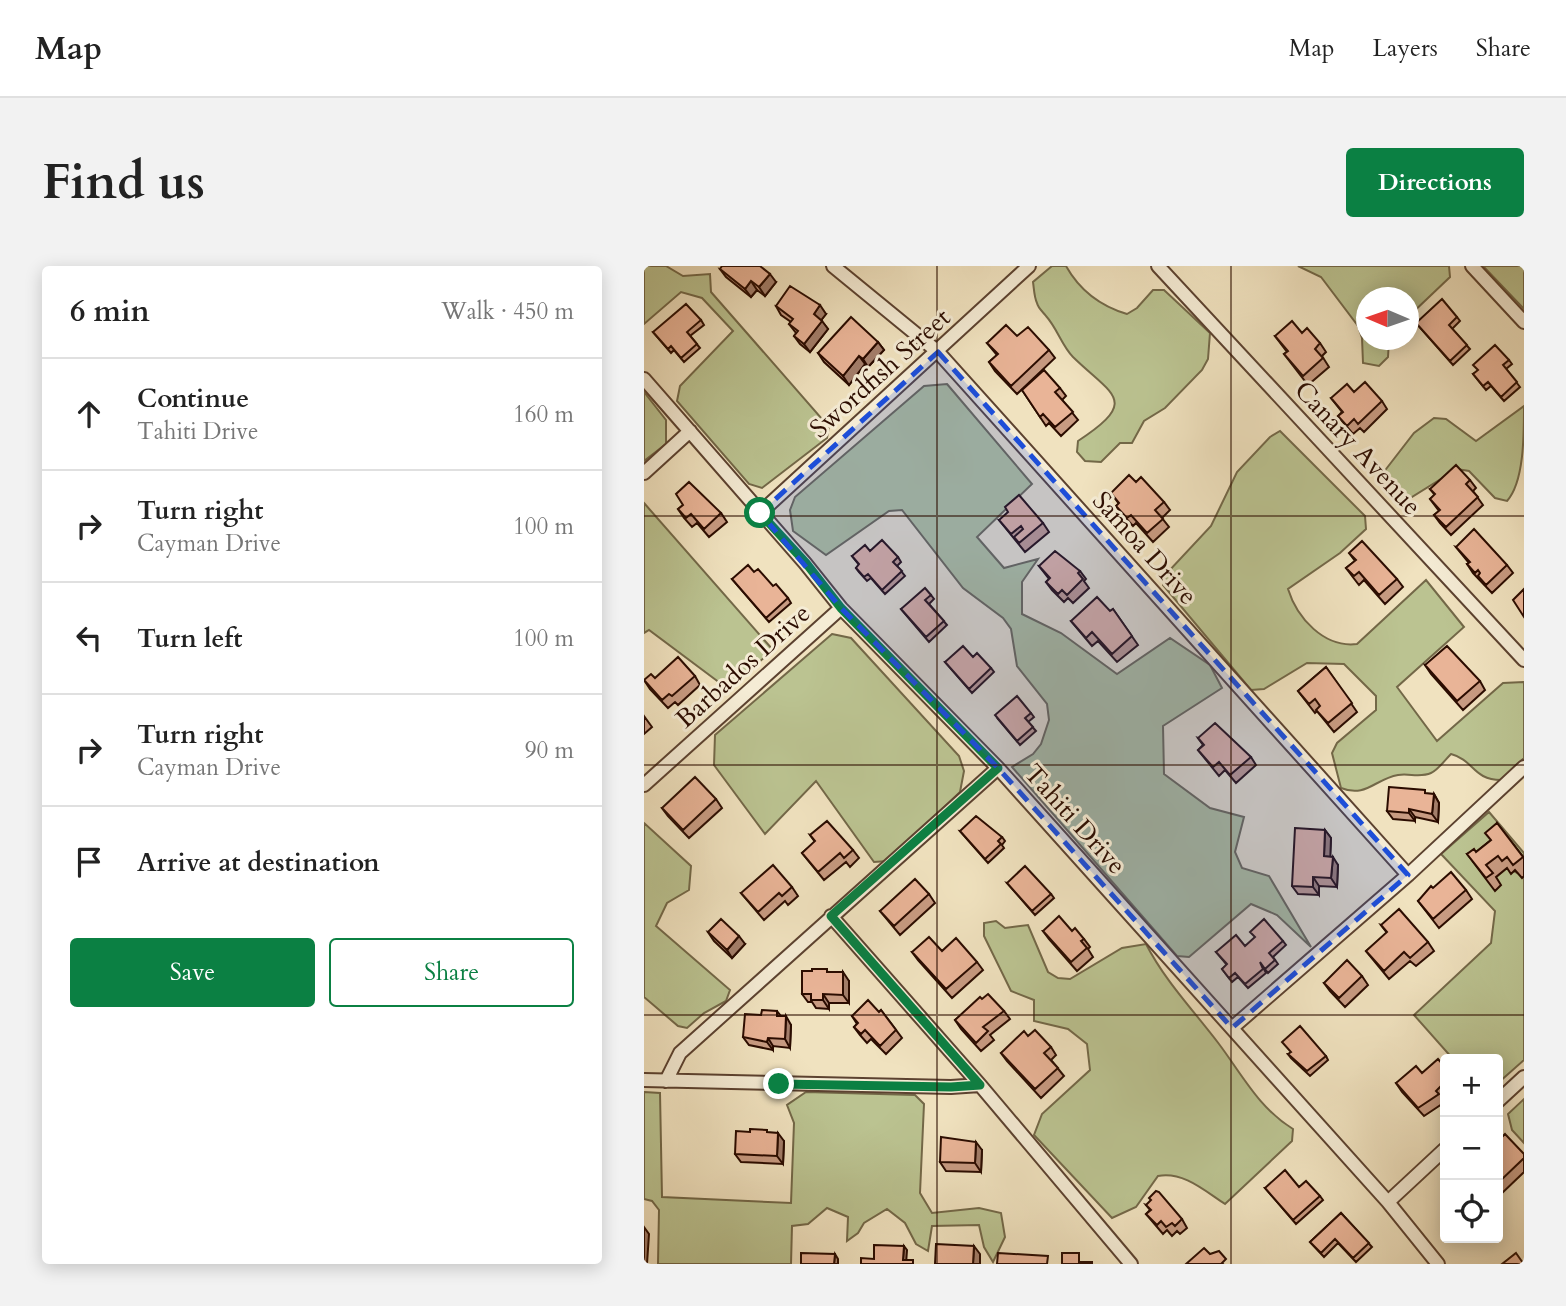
<!DOCTYPE html>
<html lang="en">
<head>
<meta charset="utf-8">
<style>
  :root { --surface:#fff; --page:#f2f2f2; --text:#222; --muted:#767676; --line:#e0e0e0; --accent:#0b8043 }
  body { margin:0; font-family:Cardo,serif; background:var(--page); color:var(--text) }
  .controls { position:absolute; right:21px; bottom:21px; display:grid; overflow:hidden; border-radius:7px; box-shadow:0 4px 18px #0003 }
  .controls button { width:63px; height:63px; display:grid; place-items:center; padding:0; border:0; border-bottom:2px solid var(--line); background:var(--surface); color:var(--text); font:35px sans-serif }
  .compass { position:absolute; left:712px; top:21px; width:63px; height:63px; border-radius:50%; background:var(--surface); box-shadow:0 4px 18px #0003; rotate:272deg }
  .stop { position:absolute; width:21px; height:21px; margin:-16px; border:5px solid #0b8043; border-radius:50%; background:#fff }
  .stop.end { background:#0b8043; border-color:#fff; box-shadow:0 2px 7px #0008 }
  .list { margin:0; padding:0; list-style:none }
  h2 { display:flex; justify-content:space-between; align-items:center; height:91px; margin:0; padding:0 28px; font-size:30px }
  h2 small { font-size:23px; font-weight:400; color:var(--muted) }
  .list li { display:grid; grid-template-columns:46px 1fr auto; gap:21px; align-items:center; box-sizing:border-box; height:112px; padding:0 28px; border-top:2px solid var(--line) }
  .list b { display:block; font-size:26px; white-space:nowrap }
  .list p { margin:0; font-size:23px; white-space:nowrap; color:var(--muted) }
  .list em { font-size:23px; font-style:normal; color:var(--muted) }
  .actions { display:flex; gap:14px; padding:21px 28px }
  .actions a { flex:1; padding:16px 0; border:2px solid var(--accent); border-radius:7px; text-align:center; font-size:24px; color:var(--accent) }
  .actions .main { background:var(--accent); color:#fff }
  .icon { flex:none; width:38px; height:38px; fill:none; stroke:currentColor; stroke-width:2; stroke-linecap:round; stroke-linejoin:round }
  .map { position:relative; flex:none; width:880px; height:998px; overflow:hidden; border-radius:7px }
  header { display:flex; align-items:center; gap:42px; box-sizing:border-box; height:98px; padding:0 35px; background:var(--surface); border-bottom:2px solid var(--line) }
  header strong { font-size:33px }
  nav { display:flex; gap:38px; margin-inline-start:auto; font-size:24px }
  .intro { display:flex; align-items:center; justify-content:space-between; box-sizing:border-box; height:168px; padding:0 42px }
  h1 { margin:0; font-size:49px }
  .button { padding:18px 32px; border-radius:7px; background:var(--accent); color:#fff; font-size:24px; font-weight:700 }
  main { display:flex; gap:42px; padding:0 42px }
  aside { flex:1; background:var(--surface); border-radius:7px; box-shadow:0 4px 18px #0003 }
  .map>svg:first-child { display:block }
  .green { fill:#bbc391; stroke:#736848; stroke-width:2 }
  .lines { fill:none; stroke-linecap:round; stroke-linejoin:round }
  .street-casing { stroke:#5c4230; stroke-width:16 }
  .street { stroke:#f5ecd5; stroke-width:12 }
  .wall { fill:#c89b82; stroke:#2b0c00; stroke-width:2 }
  .shaded-wall { fill:#a37e6a; stroke:#2b0c00; stroke-width:2 }
  .building { fill:#e9b497; stroke:#2b0c00; stroke-width:2 }
  .route { stroke:#0b8043; stroke-width:9 }
  .marked { fill:#1d4ed8; fill-opacity:0.2; stroke:#1d4ed8; stroke-width:5; stroke-dasharray:14 9; stroke-linejoin:round }
  .grid { fill:none; stroke:#2b0c00; stroke-width:2; stroke-opacity:0.55 }
  .labels { text-anchor:middle; dominant-baseline:central; stroke-width:6; stroke-linejoin:round; paint-order:stroke }
  .street-label { font-size:26px; fill:#2b0c00; stroke:#f5ecd5 }
</style>
</head>
<body>
<header>
<strong>Map</strong>
<nav><a>Map</a><a>Layers</a><a>Share</a></nav>
</header>
<div class="intro"><h1>Find us</h1><a class="button">Directions</a></div>
<main>
<aside>
<h2>6 min<small>Walk · 450 m</small></h2>
<ul class="list">
<li><svg class="icon" aria-label="ahead" viewBox="0 0 24 24"><path d="M12 20V5M6 11l6-6 6 6"/></svg><div><b>Continue</b><p>Tahiti Drive</p></div><em>160 m</em></li>
<li><svg class="icon" aria-label="right" viewBox="0 0 24 24"><path d="M7 20v-9h11M14 6l5 5-5 5"/></svg><div><b>Turn right</b><p>Cayman Drive</p></div><em>100 m</em></li>
<li><svg class="icon" aria-label="left" viewBox="0 0 24 24"><path d="M17 20v-9H6M10 6l-5 5 5 5"/></svg><div><b>Turn left</b></div><em>100 m</em></li>
<li><svg class="icon" aria-label="right" viewBox="0 0 24 24"><path d="M7 20v-9h11M14 6l5 5-5 5"/></svg><div><b>Turn right</b><p>Cayman Drive</p></div><em>90 m</em></li>
<li><svg class="icon" aria-label="arrive" viewBox="0 0 24 24"><path d="M6 21V4h12l-3 4 3 4H6"/></svg><div><b>Arrive at destination</b></div></li>
</ul>
<div class="actions"><a class="main">Save</a><a>Share</a></div>
</aside>
<div class="map">
<svg width="880" height="998" viewBox="0 0 880 998">
  <rect width="100%" height="100%" fill="#f0e2bf"/>
  <filter id="stains"><feTurbulence type="fractalNoise" baseFrequency=".00286" numOctaves="4"/><feColorMatrix values="0 0 0 0 .2 0 0 0 0 .09 0 0 0 0 .02 0 0 0 .5 -.17"/></filter>
  <radialGradient id="worn" r=".72"><stop offset=".6" stop-color="#630" stop-opacity="0"/><stop offset="1" stop-color="#630" stop-opacity=".3"/></radialGradient>
  <path class="green" d="M0 0H22L39 10 66 8 67 26 185 161 183 172 118 222 105 218 33 135 36 120 89 65 58 32 37 26 0 58Z
    M408 0H422C436 25 456 40 483 48L493 42 509 24H520L566 67 564 93 558 104 521 142 500 155 488 177H476L457 196 441 195 433 186 434 175C496 134 469 130 429 91 418 80 413 62 402 50 399 46 394 42 393 37 390 31 390 22 389 16Z
    M654 0H805L806 11 765 50 764 32H722V74H745L744 91 735 100 719 97 718 72 714 60 677 11Z
    M839 0H880V43Z
    M303 118 388 218 333 271 360 302 394 293 378 316V348L417 367 473 408 526 372 566 399 578 422 519 460 520 508 566 542 600 551 591 586 598 602 625 610 667 681 633 649 607 638 545 691 533 690 368 501 389 488 397 478 405 454 403 438 373 400 367 363 359 352 319 322 258 244 245 245 182 289 149 265 146 244 151 231 280 120Z
    M0 126 22 154V178L0 195Z
    M880 140C880 170 880 216 863 235L851 232 825 205 813 203 755 239 739 207 770 167 790 152 802 153 832 175Z
    M636 165 721 250 722 263 696 287 644 323C653 352 680 382 713 378L782 314 820 361 753 421 793 475 859 417 880 416V492L857 514C829 514 830 494 807 488 801 494 794 504 787 507 776 512 765 507 754 509 731 513 722 532 697 522L688 487 693 477 732 444V430L700 398 663 397 620 423 607 424 519 319 523 307 567 260 593 206 626 171Z
    M0 237 129 384 84 423 5 364 0 367Z
    M188 368 207 372 315 490 320 505 316 526 244 595 230 596 172 515 121 568 70 499 71 469Z
    M845 546 880 587V593L861 570 851 612 863 602 880 610V794L854 817V793H809L770 749 847 677 851 645 797 588Z
    M0 557 47 600 45 624 23 637 12 660 86 724 82 735 60 747 43 762 34 760 0 731Z
    M352 655 361 662 384 659 404 706 414 712 426 713 478 682 502 678C521 715 550 745 575 778 599 810 615 842 649 863L648 875 581 938C561 925 539 905 514 910L492 941 468 952 390 869 398 848 446 804 443 778 424 763 390 755V734L367 725 340 670V657Z
    M0 826 16 827 18 931 147 937 150 857 143 839 162 826 271 829 280 838 276 927 288 947 335 942 357 947 361 971 349 996 340 981 335 959 288 960 284 985 272 978 261 957 243 943 220 957 214 967 203 975 204 951 183 942 164 958 148 960 147 998H14L15 944 8 935 0 933Z
    M880 833V877L868 864 864 848Z"/>
  <g class="lines">
    <g class="street-casing">
      <path id="street" d="M189 0 294 86 764 609
        M514 0 880 394
        M828 0 880 56
        M0 113 161 297 197 342 354 502 744 936 794 998
        M0 207 46 165
        M116 247 385 0
        M0 519 197 342
        M187 650 336 819 487 998
        M588 762 764 609 880 501
        M0 814 307 821 336 819
        M22 815 36 787 354 502
        M854 835 880 811
        M744 936 801 883"/>
    </g>
    <use href="#street" class="street"/>
  </g>
  <path class="wall" d="M76 3 132 16 121 30 113 24 107 31 82 11Z
    M132 40 182 48 177 54 184 63 166 86 156 78 150 70 152 67 145 58 147 56 137 49Z
    M813 51 816 55 808 63 826 83 809 99 772 57Z
    M57 54 60 59 46 70 56 82 40 96 30 84 27 87 9 66Z
    M658 67 676 77 682 86 678 90 685 101 664 119 640 88 643 86 631 70Z
    M373 70 405 84 411 92 373 128 351 105 345 96 353 89 343 77Z
    M234 76 240 84 224 101 221 98 205 119 180 96 174 87Z
    M865 94 868 98 862 103 876 121 860 135 847 120 842 124 829 108Z
    M416 122 422 130 418 134 434 154 417 170 405 157 402 160 378 124Z
    M710 126 738 135 743 143 720 166 716 162 709 168 694 150 698 146 687 132Z
    M826 214 832 222 829 225 839 239 807 269 796 257 790 249 795 245 786 233 791 229 786 223Z
    M467 227 520 236 526 244 518 252 525 261 509 276 492 257 489 260 478 248 472 240 475 238Z
    M39 239 77 247 83 256 65 271 53 257 48 261 40 252 34 243Z
    M355 254 399 257 405 266 381 286Z
    M812 281 863 299 869 307 848 327 829 307 823 298 825 297Z
    M226 285 254 291 257 296 253 300 261 310 241 328 227 312 223 315 215 306 212 302 215 299 208 290Z
    M705 287 753 313 759 321 741 338 720 314 715 319 708 310 702 302 711 295Z
    M395 300 436 305 442 313 440 315 445 322 429 337 424 332 420 336 408 324 402 316 405 313Z
    M110 306 129 320 144 332 147 337 125 356 88 313Z
    M287 329 290 333 285 338 303 359 285 376 257 343Z
    M469 343 494 379 473 396 454 375 448 380 427 355 466 345Z
    M329 391 347 402 350 406 328 427 301 396Z
    M781 399 836 415 841 424 819 444 787 408Z
    M682 401 713 446 690 466 673 445 671 447 654 425Z
    M51 410 56 419 34 439 31 436 24 442 6 423 0 414 11 412Z
    M387 447 390 451 384 456 392 465 376 479 354 453Z
    M0 450 8 461 0 468Z
    M554 472 607 491 612 499 592 517 581 504 575 510 554 484 559 479Z
    M790 528 795 537 794 556 771 551V555L749 553 743 545Z
    M72 533 78 542 45 572 24 550 18 542Z
    M853 557 880 592V610L878 612 871 604 867 608 863 602 852 611 857 619 851 625 823 588 832 586 847 574Z
    M681 564 687 572 686 591 694 599 693 621 675 620V629L654 628 648 620Z
    M316 565 358 571 361 575 358 579 360 582 344 597Z
    M166 569 209 584 215 592 206 601 202 596 180 614 158 587 171 576Z
    M363 617 407 628 410 632 391 649Z
    M148 621 154 630 144 639 141 635 120 654 97 627Z
    M789 622 822 624 828 633 795 662 774 635Z
    M285 628 291 637 256 669 236 645Z
    M737 659 784 676 790 685 772 700 766 695 745 713 722 685 743 667Z
    M399 665H428L440 673 446 681 444 683 449 691 433 705 405 673Z
    M64 666 101 678 88 692 70 675Z
    M639 675 642 679 629 691 634 698 624 707 619 701 622 707 604 722 594 711 588 716 578 703 583 699 572 686 601 680Z
    M298 685 333 696 339 704 308 732 274 694 268 686Z
    M185 706 205 715V737H185V743L172 742 168 736H164L158 728Z
    M718 710 724 719 701 741 686 725 680 717Z
    M338 733 360 745 366 753 346 769 350 774 337 785 317 763 311 754Z
    M237 744 258 772 242 788 227 773 223 777 216 769 210 761 213 758 208 750 235 746Z
    M133 745 137 750 147 759 146 782 129 780V784L105 779 99 771 117 749Z
    M384 770 407 781 412 789 407 794 420 810 397 832 363 795 357 787Z
    M644 788 682 790 684 794 666 810 647 792Z
    M801 801V830L799 833 801 836 780 850 758 826 752 817 778 807Z
    M125 867 140 875 139 898 97 896 91 888Z
    M854 875 880 888V906L854 931Z
    M338 884 337 906 302 905 296 896Z
    M655 921 676 930 679 934 652 958 621 922Z
    M502 939 538 953 543 962 536 968 533 965 528 970 523 964 519 968 502 948 506 944Z
    M697 947 728 981 712 996 694 977 680 991 666 976Z"/>
  <path class="shaded-wall" d="M126 8 132 16 121 30 115 21Z
    M107 15 113 24 107 31 101 23Z
    M176 39 182 48 175 57 170 48Z
    M178 55 184 63 166 86 160 78Z
    M234 76 240 84 224 101 219 93Z
    M215 90 221 98 205 119 199 110Z
    M790 528 795 537 794 556 788 548Z
    M765 543 771 551V555L765 547Z
    M681 564 687 572 686 599 680 590Z
    M689 591 694 599 693 621 687 612Z
    M669 611 675 620V629L669 621Z
    M95 670 101 678 88 692 83 684Z
    M199 706 205 715V737L199 729Z
    M179 728 185 737V743L179 734Z
    M142 750 147 759 146 782 141 773Z
    M124 772 129 780V784L123 776Z
    M134 867 140 875 139 898 133 890Z
    M332 876 338 884 337 906 331 897Z
    M0 961 5 968 3 998H0Z
    M260 980 263 984 262 998 259 994Z
    M330 980 336 988V998H329Z
    M191 988 194 993V998H190Z"/>
  <path class="building" d="M78 0H116L126 8 115 21 107 15 101 23 76 3Z
    M146 20 176 39 170 48 178 55 160 78 150 70 154 65 145 58 149 53 132 40Z
    M798 33 813 51 805 59 823 79 806 95 772 57Z
    M42 38 57 54 43 66 53 78 37 92 27 80 24 83 9 66Z
    M207 51 234 76 219 93 215 90 199 110 174 87Z
    M648 55 658 67 663 62 676 77 671 83 679 92 659 110 640 88 644 85 631 70Z
    M362 59 373 70 384 61 405 84 367 120 345 96 354 88 343 77Z
    M851 79 865 94 859 99 873 116 857 131 844 116 839 120 829 108 834 104 829 99Z
    M400 104 416 122 411 126 429 146 411 161 399 148 396 151 378 124Z
    M721 116 738 135 714 158 710 153 703 160 694 150 699 146 687 132 703 118 710 126Z
    M812 199 826 214 822 218 834 231 802 261 790 249 796 244 786 233 791 228 786 223Z
    M485 209 492 216 497 211 520 236 511 244 519 253 503 267 487 249 483 252 472 240 475 237 467 227Z
    M45 216 77 247 60 263 47 248 42 252 34 243 39 239 32 228Z
    M375 229 399 257 375 277 370 271 379 263 377 260 367 268 355 254 364 246 361 241Z
    M830 263 863 299 842 319 834 310 836 307 834 304 831 307 823 298 826 296 812 281Z
    M238 274 254 291 249 296 258 305 238 324 224 308 220 311 212 302 215 298 208 290 221 279 226 285Z
    M718 275 753 313 735 329 715 306 710 310 702 302 712 294 705 287Z
    M411 285 436 305 434 307 439 313 423 329 418 324 414 328 402 316 406 312 395 300Z
    M104 299 110 306 114 303 129 320 132 318 144 332 122 352 88 313Z
    M281 322 287 329 281 334 300 355 282 371 257 343Z
    M880 323V351L869 334Z
    M453 331 466 345 469 343 488 370 468 388 448 366 442 372 427 355Z
    M319 380 329 391 333 387 347 402 325 423 301 396Z
    M803 380 836 415 813 435 781 399Z
    M34 391 51 410 28 430 25 428 18 434 0 414 7 408 11 412Z
    M682 401 708 437 684 457 672 444 676 440 671 433 665 438 654 425Z
    M373 430 387 447 381 452 389 461 373 475 351 449Z
    M571 457 607 491 586 509 575 496 569 501 554 484 560 479 554 472Z
    M51 511 72 533 39 564 18 542Z
    M745 521 781 524V527L790 528 788 548 765 543V547L743 545Z
    M332 550 358 571 354 575 357 578 341 593 316 565Z
    M183 555 209 584 200 592 196 587 174 606 158 587 171 575 166 569Z
    M853 557 879 591 869 599 863 591 858 595 854 590 842 599 849 607 842 612 823 588 830 583 832 586 847 574 841 567Z
    M651 562 681 564 680 590 689 591 687 612 669 611V621L648 620Z
    M129 599 148 621 138 630 135 627 114 646 97 627Z
    M381 600 407 628 388 645 363 617Z
    M807 606 822 624 789 653 774 635 787 620 789 622Z
    M271 613 285 628 250 660 236 645Z
    M755 643 784 676 766 692 760 686 740 705 722 685 743 666 737 659Z
    M415 650 428 665 431 662 440 673 437 675 443 682 427 696 399 665Z
    M77 653 95 670 83 684 64 666Z
    M620 653 639 675 625 687 631 694 621 703 616 696 619 703 601 718 591 707 585 712 578 703 583 698 572 686 592 669 601 680 611 671 606 666Z
    M285 671 298 685 312 672 333 696 302 723 268 686Z
    M703 694 718 710 695 732 680 717Z
    M168 703H183V706H199V729L179 728V734H167V728H158V705H168Z
    M344 728 360 745 339 761 344 765 332 777 311 754 336 731 338 733Z
    M224 734 235 746 237 744 252 764 236 780 221 764 217 768 210 761 214 757 208 750Z
    M118 744 133 745V750H142L141 773 124 772 123 776 99 771 101 748 117 749Z
    M656 760 682 790 663 805 644 788 647 786 638 776Z
    M391 764 407 781 400 787 414 802 391 823 357 787 380 765 384 770Z
    M794 793 801 801V816L792 825 795 828 774 842 752 817 772 800 778 807Z
    M106 863 123 864V866L134 867 133 890 91 888 92 865 106 866Z
    M861 868 880 888V892L854 917V875Z
    M297 871 332 876 331 897 296 896Z
    M641 904 655 921 662 915 676 930 649 954 621 922Z
    M512 925 515 926 538 953 531 960 528 957 522 961 517 955 513 959 502 948 507 944 502 939 507 934 505 932Z
    M697 947 725 977 709 992 691 973 677 987 666 976Z
    M292 978 330 980 329 998H291Z
    M230 979 260 980 259 994H269V998H217V992L230 993Z
    M560 982 566 988 575 985 582 993 578 997 579 998H542Z
    M157 987 191 988 190 998H157Z
    M354 987 404 990 403 998H353Z
    M418 987H435V996H448V998H418Z
    M872 987 879 997 880 996V998H858Z"/>
  <g class="lines">
    <path class="route" d="M116 247 162 297 197 342 354 502 187 650 336 819 307 821 135 818"/>
  </g>
  <path class="marked" d="M294 86 764 609 588 762 354 502 197 342 116 247Z"/>
  <path class="grid" d="M293 0V998M587 0V998M0 250H880M0 499H880M0 749H880"/>
  <g class="labels">
    <g class="street-label">
      <text transform="translate(236 107) rotate(-42)">Swordfish Street</text>
      <text transform="translate(714 182) rotate(47)">Canary Avenue</text>
      <text transform="translate(501 282) rotate(48)">Samoa Drive</text>
      <text transform="translate(99 400) rotate(-42)">Barbados Drive</text>
      <text transform="translate(431 553) rotate(48)">Tahiti Drive</text>
    </g>
  </g>
  <rect width="100%" height="100%" filter="url(#stains)"/>
  <rect width="100%" height="100%" fill="url(#worn)"/>
</svg>
<div class="controls">
<button>+</button>
<button>−</button>
<button><svg class="icon" aria-label="locate" viewBox="0 0 24 24"><circle cx="12" cy="12" r="6"/><path d="M12 2v4M12 18v4M2 12h4M18 12h4"/></svg></button>
</div>
<svg class="compass" viewBox="-18 -18 36 36"><path d="M0-13l5 13h-10z" fill="#e53935"/><path d="M0 13l5-13h-10z" fill="#767676"/></svg>
<div class="stop" style="left:116px;top:247px"></div>
<div class="stop end" style="left:135px;top:818px"></div>
</div>
</main>
</body>
</html>
